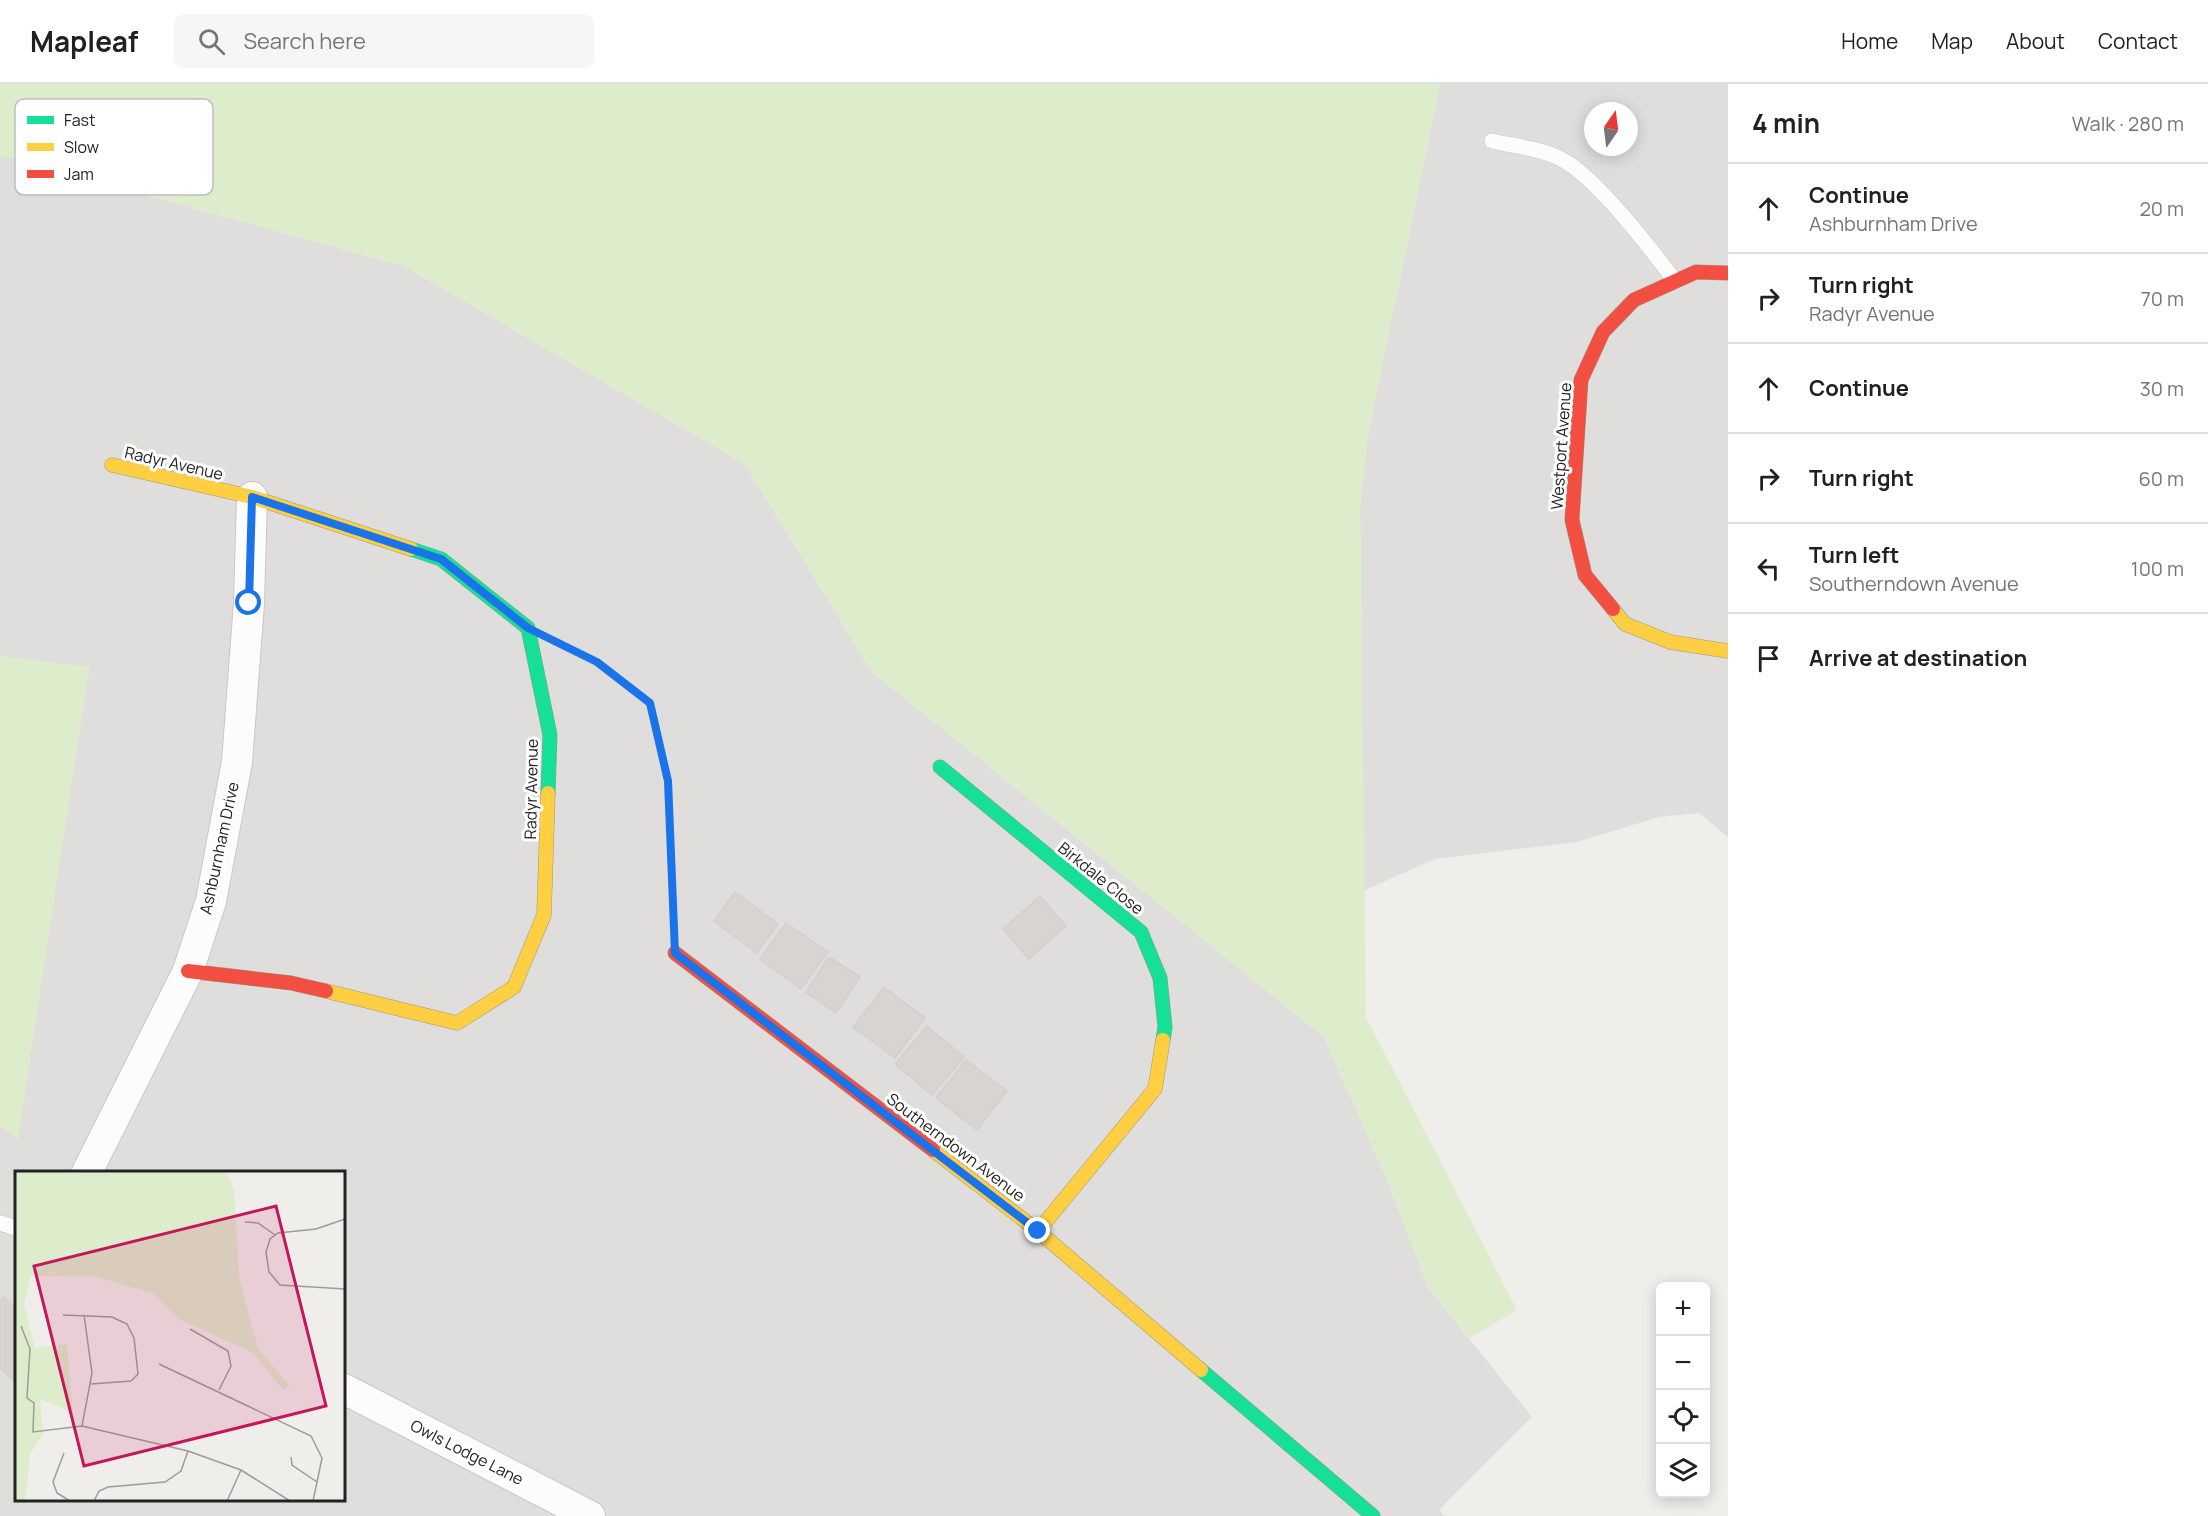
<!DOCTYPE html>
<html lang="en">
<head>
<meta charset="utf-8">
<style>
  :root { --surface:#fff; --page:#f6f6f6; --text:#202124; --muted:#757577; --line:#e0e0e0 }
  body { margin:0; font-family:Manrope,sans-serif; background:var(--page); color:var(--text) }
  .controls { position:absolute; right:18px; bottom:18px; display:grid; overflow:hidden; border-radius:9px; box-shadow:0 3px 15px #0003 }
  .controls button { width:54px; height:54px; display:grid; place-items:center; padding:0; border:0; border-bottom:2px solid var(--line); background:var(--surface); color:var(--text); font:30px sans-serif }
  .compass { position:absolute; left:1584px; top:18px; width:54px; height:54px; border-radius:50%; background:var(--surface); box-shadow:0 3px 15px #0003; rotate:14deg }
  .stop { position:absolute; width:18px; height:18px; margin:-14px; border:4px solid #1a73e8; border-radius:50%; background:#fff }
  .stop.end { background:#1a73e8; border-color:#fff; box-shadow:0 2px 6px #0008 }
  .list { margin:0; padding:0; list-style:none }
  h2 { display:flex; justify-content:space-between; align-items:center; height:78px; margin:0; padding:0 24px; font-size:26px }
  h2 small { font-size:20px; font-weight:400; color:var(--muted) }
  .list li { display:grid; grid-template-columns:39px 1fr auto; gap:18px; align-items:center; box-sizing:border-box; height:90px; padding:0 24px; border-top:2px solid var(--line) }
  .list b { display:block; font-size:22px; white-space:nowrap }
  .list p { margin:0; font-size:20px; white-space:nowrap; color:var(--muted) }
  .list em { font-size:20px; font-style:normal; color:var(--muted) }
  .icon { flex:none; width:33px; height:33px; fill:none; stroke:currentColor; stroke-width:2; stroke-linecap:round; stroke-linejoin:round }
  .map { position:relative; flex:none; width:1728px; height:1432px; overflow:hidden }
  header { display:flex; align-items:center; gap:36px; box-sizing:border-box; height:84px; padding:0 30px; background:var(--surface); border-bottom:2px solid var(--line) }
  header strong { font-size:28px }
  nav { display:flex; gap:33px; margin-inline-start:auto; font-size:21px }
  .search { width:420px; height:54px; background:var(--page); display:flex; align-items:center; gap:15px; box-sizing:border-box; padding:0 21px; border-radius:9px; color:var(--muted); font-size:22px }
  main { display:flex }
  aside { flex:1; background:var(--surface) }
  .map>svg:first-child { display:block }
  .residential { fill:#dfdedc; fill-rule:evenodd }
  .grass { fill:#ddeccb }
  .building { fill:#d7d4d2; stroke:#d3d0cc; stroke-width:1.5 }
  .lines { fill:none; stroke-linecap:round; stroke-linejoin:round }
  .lane-casing { stroke:#c9c8c7; stroke-width:16 }
  .street-casing { stroke:#c9c8c7; stroke-width:32 }
  .fast-casing { stroke:#999a82; stroke-width:15 }
  .slow-casing { stroke:#999a82; stroke-width:15 }
  .jam-casing { stroke:#999a82; stroke-width:15 }
  .path { stroke:#dccecd; stroke-width:4; stroke-dasharray:3 3; stroke-linecap:butt }
  .lane { stroke:#fdfcfc; stroke-width:15 }
  .street { stroke:#fdfcfc; stroke-width:30 }
  .fast { stroke:#16e098; stroke-width:14 }
  .slow { stroke:#ffcf43; stroke-width:14 }
  .jam { stroke:#f24e42; stroke-width:14 }
  .route { stroke:#1a73e8; stroke-width:8 }
  .labels { text-anchor:middle; dominant-baseline:central; stroke-width:6; stroke-linejoin:round; paint-order:stroke }
  .street-label { font-size:16px; fill:#222; stroke:#fff }
  .inset-road { fill:none; stroke:#9e9c9b; stroke-width:1.5 }
  .view { fill:#c2185b; fill-opacity:0.15; stroke:#c2185b; stroke-width:3 }
  .inset-edge { fill:none; stroke:#222; stroke-width:3 }
  .key { fill:#fff; stroke:#bdbdbd; stroke-width:1.5 }
  .key-label { font-size:16px; fill:#222 }
</style>
</head>
<body>
<header>
<strong>Mapleaf</strong>
<div class="search"><svg class="icon" aria-label="search" viewBox="0 0 24 24"><circle cx="10" cy="10" r="6"/><path d="M15 15l6 6"/></svg>Search here</div>
<nav><a>Home</a><a>Map</a><a>About</a><a>Contact</a></nav>
</header>
<main>
<div class="map">
<svg width="1728" height="1432" viewBox="0 0 1728 1432">
  <rect width="100%" height="100%" fill="#f0eeeb"/>
  <path class="residential" d="M1440 0H1728V753L1699 729 1659 733 1577 758 1435 775 1363 807 1360 421 1368 350ZM1593 27H1629V63H1593Z
    M0 71 404 182 745 380 872 588 1324 953 1386 1093 1428 1203 1532 1333 1439 1426 1445 1432H0V1041L17 1054 89 584 0 572ZM16 1088H344V1416H16Z"/>
  <path class="grass" d="M0 0H1440L1368 350 1360 421 1366 933 1517 1226 1470 1254 1428 1203 1386 1093 1324 953 872 588 745 380 404 182 0 71Z
    M0 572 89 583 18 1055 0 1041Z"/>
  <path class="building" d="M735 808 778 840 757 869 714 837Z
    M1040 812 1066 842 1029 875 1003 845Z
    M786 839 828 868 801 905 760 875Z
    M829 873 860 893 836 929 806 908Z
    M884 903 925 934 895 974 853 943Z
    M927 942 964 973 932 1011 895 980Z
    M966 976 1007 1007 977 1046 936 1014Z
    M4 1213 16 1224V1298L0 1284V1218Z"/>
  <g class="lines">
    <g class="lane-casing">
      <path id="lane" d="M1492 57C1513 62 1539 64 1559 74 1594 90 1651 165 1675 197
        M0 1139 16 1144"/>
    </g>
    <g class="street-casing">
      <path id="street" d="M87 1088 188 887 211 817 237 678 249 519 252 413
        M344 1305 590 1432"/>
    </g>
    <g class="fast-casing">
      <path id="fast" d="M411 465 441 475 528 544 550 651 548 709
        M940 683 1141 848 1160 894 1165 943 1163 956
        M1201 1286 1373 1432"/>
    </g>
    <g class="slow-casing">
      <path id="slow" d="M112 381 252 413 411 465
        M1613 525 1625 540 1670 558 1728 567
        M326 907 457 939 514 903 544 831 548 709
        M933 1066 1038 1147 1201 1286
        M1038 1147 1155 1005 1163 956"/>
    </g>
    <g class="jam-casing">
      <path id="jam" d="M1613 525 1585 491 1572 436 1581 296 1603 248 1634 216 1696 188 1728 189
        M675 869 933 1066
        M188 887 291 899 326 907"/>
    </g>
    <path class="path" d="M564 562 597 578 650 619 668 697 674 838"/>
    <use href="#lane" class="lane"/>
    <use href="#street" class="street"/>
    <use href="#fast" class="fast"/>
    <use href="#slow" class="slow"/>
    <use href="#jam" class="jam"/>
  </g>
  <g class="lines">
    <path class="route" d="M249 519 252 413 441 475 528 544 597 578 650 619 668 697 675 869 1038 1147"/>
  </g>
  <g class="labels">
    <g class="street-label">
      <text transform="translate(1561 362) rotate(-86)">Westport Avenue</text>
      <text transform="translate(174 379) rotate(13)">Radyr Avenue</text>
      <text transform="translate(531 705) rotate(-89)">Radyr Avenue</text>
      <text transform="translate(219 764) rotate(-78)">Ashburnham Drive</text>
      <text transform="translate(1101 794) rotate(39)">Birkdale Close</text>
      <text transform="translate(956 1063) rotate(37)">Southerndown Avenue</text>
      <text transform="translate(467 1368) rotate(27)">Owls Lodge Lane</text>
    </g>
  </g>
  <g transform="translate(15 1087)">
    <rect width="330" height="330" fill="#f0eeeb"/>
    <path d="M0 0H212L219 19 224 106 243 178 274 214 268 219 238 182 162 147 137 122 82 106 16 105 9 134 20 177 52 173 58 242 25 228 28 263 15 283 10 330H0Z" fill="#ddeccb"/>
    <path class="inset-road" d="M330 48 301 58 263 62 255 68 251 81 254 101 265 114 330 118M230 51 243 52 260 64M48 144 97 146 112 153 119 167 123 203 116 210 76 213M6 155 15 178 12 227 19 232 18 261 67 255 173 280 226 299 275 330M175 158 213 180 216 195 204 219M144 193 296 265 307 287 298 330M67 255 77 202 69 144M49 282 38 311 42 322 55 330M276 286 277 294 302 311M79 330 84 320 93 316 150 311 166 300 173 280M212 330 226 299"/>
    <path class="view" d="M261 35 311 235 69 295 19 95Z"/>
    <rect width="330" height="330" class="inset-edge"/>
  </g>
  <rect x="15" y="15" width="198" height="96" rx="9" class="key"/>
  <rect x="27" y="32" width="27" height="8" fill="#16e098"/>
  <rect x="27" y="59" width="27" height="8" fill="#ffcf43"/>
  <rect x="27" y="86" width="27" height="8" fill="#f24e42"/>
  <g class="key-label">
    <text x="64" y="42">Fast</text>
    <text x="64" y="69">Slow</text>
    <text x="64" y="96">Jam</text>
  </g>
</svg>
<div class="controls">
<button>+</button>
<button>−</button>
<button><svg class="icon" aria-label="locate" viewBox="0 0 24 24"><circle cx="12" cy="12" r="6"/><path d="M12 2v4M12 18v4M2 12h4M18 12h4"/></svg></button>
<button><svg class="icon" aria-label="layers" viewBox="0 0 24 24"><path d="M12 4l9 5-9 5-9-5zM3 14l9 5 9-5"/></svg></button>
</div>
<svg class="compass" viewBox="-18 -18 36 36"><path d="M0-13l5 13h-10z" fill="#e53935"/><path d="M0 13l5-13h-10z" fill="#757577"/></svg>
<div class="stop" style="left:249px;top:519px"></div>
<div class="stop end" style="left:1038px;top:1147px"></div>
</div>
<aside>
<h2>4 min<small>Walk · 280 m</small></h2>
<ul class="list">
<li><svg class="icon" aria-label="ahead" viewBox="0 0 24 24"><path d="M12 20V5M6 11l6-6 6 6"/></svg><div><b>Continue</b><p>Ashburnham Drive</p></div><em>20 m</em></li>
<li><svg class="icon" aria-label="right" viewBox="0 0 24 24"><path d="M7 20v-9h11M14 6l5 5-5 5"/></svg><div><b>Turn right</b><p>Radyr Avenue</p></div><em>70 m</em></li>
<li><svg class="icon" aria-label="ahead" viewBox="0 0 24 24"><path d="M12 20V5M6 11l6-6 6 6"/></svg><div><b>Continue</b></div><em>30 m</em></li>
<li><svg class="icon" aria-label="right" viewBox="0 0 24 24"><path d="M7 20v-9h11M14 6l5 5-5 5"/></svg><div><b>Turn right</b></div><em>60 m</em></li>
<li><svg class="icon" aria-label="left" viewBox="0 0 24 24"><path d="M17 20v-9H6M10 6l-5 5 5 5"/></svg><div><b>Turn left</b><p>Southerndown Avenue</p></div><em>100 m</em></li>
<li><svg class="icon" aria-label="arrive" viewBox="0 0 24 24"><path d="M6 21V4h12l-3 4 3 4H6"/></svg><div><b>Arrive at destination</b></div></li>
</ul>
</aside>
</main>
</body>
</html>
